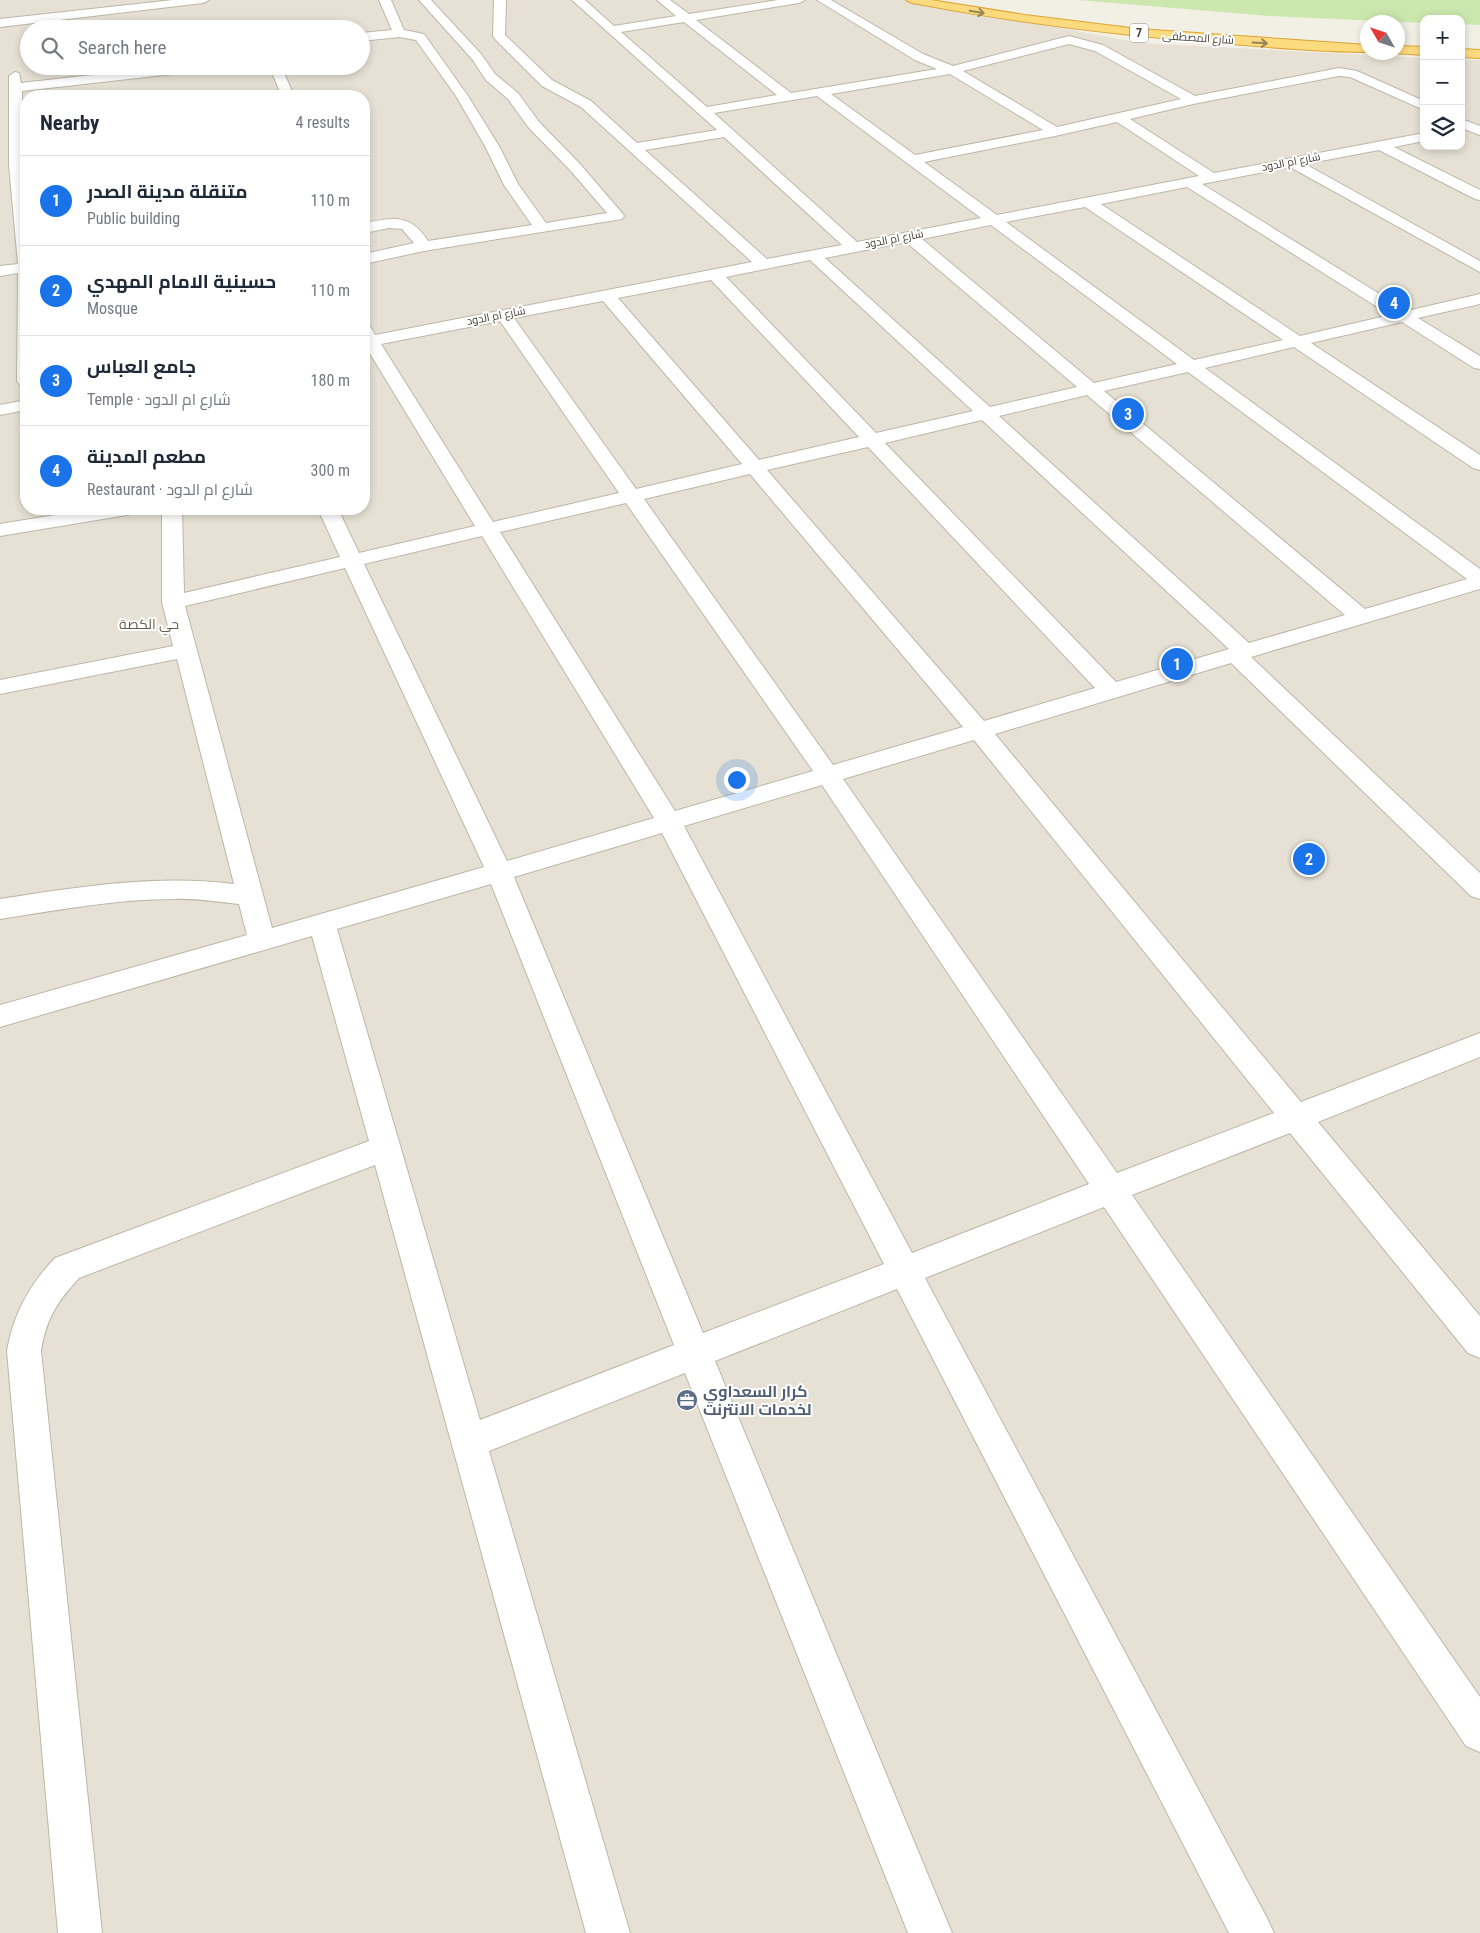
<!DOCTYPE html>
<html lang="en">
<head>
<meta charset="utf-8">
<style>
  :root { --surface:#fff; --page:#f6f6f7; --text:#1f2937; --muted:#747a83; --line:#e0e1e3; --accent:#1a73e8 }
  body { margin:0; font-family:"Roboto Condensed",Cairo,sans-serif; background:var(--page); color:var(--text) }
  .controls { position:absolute; right:15px; top:15px; display:grid; overflow:hidden; border-radius:10px; box-shadow:0 2px 8px #0003 }
  .controls button { width:45px; height:45px; display:grid; place-items:center; padding:0; border:0; border-bottom:1px solid var(--line); background:var(--surface); color:var(--text); font:25px sans-serif }
  .compass { position:absolute; left:1360px; top:15px; width:45px; height:45px; border-radius:50%; background:var(--surface); box-shadow:0 2px 8px #0003; rotate:309deg }
  .you { position:absolute; left:736px; top:779px; width:18px; height:18px; margin:-12px; border:4px solid #fff; border-radius:50%; background:#1a73e8; box-shadow:0 0 0 8px #1a73e833 }
  .badge { display:grid; place-items:center; width:32px; height:32px; border-radius:50%; background:var(--accent); color:#fff; font-size:16px; font-weight:700 }
  .pin { position:absolute; translate:-50% -50%; border:2px solid #fff; box-shadow:0 1px 5px #0006 }
  .list { margin:0; padding:0; list-style:none }
  h2 { display:flex; justify-content:space-between; align-items:center; height:65px; margin:0; padding:0 20px; font-size:21px }
  h2 small { font-size:16px; font-weight:400; color:var(--muted) }
  .list li { display:grid; grid-template-columns:32px 1fr auto; gap:15px; align-items:center; box-sizing:border-box; height:90px; padding:0 20px; border-top:1px solid var(--line) }
  .list b { display:block; font-size:19px; white-space:nowrap }
  .list p { margin:0; font-size:16px; white-space:nowrap; color:var(--muted) }
  .list em { font-size:16px; font-style:normal; color:var(--muted) }
  .icon { flex:none; width:28px; height:28px; fill:none; stroke:currentColor; stroke-width:2; stroke-linecap:round; stroke-linejoin:round }
  .map { position:relative; flex:none; width:1480px; height:1933px; overflow:hidden }
  .search { position:absolute; background:var(--surface); box-shadow:0 2px 8px #0003; left:20px; top:20px; width:350px; height:55px; display:flex; align-items:center; gap:12px; box-sizing:border-box; padding:0 18px; border-radius:28px; color:var(--muted); font-size:19px }
  .panel { position:absolute; background:var(--surface); box-shadow:0 2px 8px #0003; left:20px; top:90px; width:350px; height:425px; border-radius:20px }
  .map>svg:first-child { display:block }
  .residential { fill:#e6e1d4; fill-rule:evenodd }
  .green { fill:#cbe7ae }
  .lines { fill:none; stroke-linecap:round; stroke-linejoin:round }
  .minor-casing { stroke:#beb7a8; stroke-width:2 }
  .trunk-casing { stroke:#dba537; stroke-width:2 }
  .minor { fill:#fff; fill-rule:evenodd }
  .trunk { fill:#fcda7e; fill-rule:evenodd }
  .oneway { stroke:#978556 }
  .labels { text-anchor:middle; dominant-baseline:central; stroke-width:4; stroke-linejoin:round; paint-order:stroke }
  .far-street-label { font-size:11px; fill:#453f35; stroke:#fff }
  .shield { fill:#fff; stroke:#7d7972; stroke-width:1 }
  .shield-label { font-size:12px; font-weight:bold; fill:#453f35 }
  .far-quarter-label { font-size:14px; fill:#685e4c; stroke:#fff }
  .near-service-label { font-size:16px; font-weight:bold; fill:#4e5e75; stroke:#fff; text-anchor:start }
</style>
</head>
<body>
<div class="map">
<svg width="1480" height="1933" viewBox="0 0 1480 1933">
  <rect width="100%" height="100%" fill="#f2efe5"/>
  <path class="residential" d="M0 0H914L1139 43 1424 58V146H1461V60H1480V1933H0ZM29 29H361V66H29ZM26 96H364V509H26Z"/>
  <path class="green" d="M1078 0H1480V25L1461 24V19H1424V23L1270 16Z"/>
  <g class="lines">
    <g class="minor-casing">
      <path id="minor" d="M173 0H209L203 3 0 27V19Z
        M379 0H391L404 30 424 34 468 96 499 146 518 184 546 223 607 213 570 170 529 128 508 99 486 80 472 59 419 0H431L481 54 495 74 518 93 539 122 580 164 622 213 624 216 622 219 424 251 364 264V254L414 243 402 229 389 228 364 233V223C393 218 410 213 428 241L532 225 504 185 485 146 456 96 416 40 399 37 361 41V33L392 30Z
        M494 0H506L505 35 552 80 591 101 637 143 717 130 572 0H585L614 26 676 16 657 0H670L689 14 778 0H805L799 3 696 20 791 93 937 69 915 60 817 0H831L923 54 953 66 1069 36 1103 45 1195 96 1339 68 1357 71 1424 101V110L1350 77 1339 76 1193 104 1130 119 1214 173 1424 133V141L1394 147 1480 190V200L1475 199 1379 150 1305 164 1480 261V272L1290 167 1202 184 1407 311 1480 294V304L1418 318 1480 356V369L1474 368 1402 322 1311 343 1480 455V470L1473 468 1294 347 1205 368 1480 569V589L1251 657 1480 873V899L1471 896 1231 663 995 734 1301 1102 1480 1033V1057L1318 1122 1480 1316V1358L1468 1353 1290 1133 1132 1195 1480 1697V1752L1466 1746 1104 1207 925 1278 1267 1918 1274 1933H1229L897 1289 715 1361 952 1933H908L685 1373 489 1451 630 1933H586L375 1165 79 1278C57 1302 46 1319 41 1351L102 1933H58L7 1351C13 1314 30 1284 55 1258L369 1141 312 936 0 1027V1005L247 935 239 904C218 902 196 898 175 899 116 899 58 910 0 919V899C78 887 155 874 234 884L177 659 0 694V680L173 646 162 602V509H182L184 593 340 557 318 509H338L359 553 475 526 366 347H364V325L370 326 375 335 752 262 581 107 542 86 495 39 493 36ZM684 22 777 95 707 107 621 32ZM1069 44 1095 51 1181 99 1057 127 963 71ZM950 74 1043 130 915 155 831 94ZM817 96 981 218 857 242 714 113ZM1117 122 1199 176 997 215 924 162 1055 136ZM724 137 842 245 767 259 645 150ZM1187 187 1390 315 1300 336 1101 204ZM1085 207 1283 340 1194 360 1006 222ZM991 225 1177 364 1094 383 922 239ZM906 242 1077 387 990 407 825 258ZM810 260 973 411 876 433 726 277ZM711 280 859 437 759 460 618 298ZM603 301 742 464 636 489 514 318ZM500 321 619 493 493 522 381 344ZM1188 372 1467 579 1365 609 1104 391ZM1087 395 1345 615 1249 643 999 416ZM982 420 1229 649 1116 682 885 443ZM868 447 1095 688 984 721 767 470ZM750 474 963 727 833 765 644 499ZM626 503 813 771 675 811 500 532ZM482 536 654 818 507 861 364 564ZM345 568 484 867 272 928 185 606ZM974 740 1274 1113 1117 1173 843 779ZM822 785 1089 1184 912 1253 684 826ZM662 833 884 1264 703 1333 514 877ZM491 884 674 1345 480 1420 337 929Z
        M173 66H214L208 70 22 91 23 165 26 195V386L20 385 17 381 18 273 0 276V266L18 264 9 165V76L15 72 19 73 21 83Z
        M269 66H281L294 96H282Z
        M1461 119 1480 126V135L1461 128Z
        M26 400V410L0 415V405Z
        M92 509H137L134 513 127 515 0 536V524Z"/>
    </g>
    <g class="trunk-casing">
      <path id="trunk" d="M906 0H931L1025 15 1139 29 1368 45 1369 52C1323 52 1277 48 1232 44 1125 36 1018 23 912 3Z
        M1398 46 1424 47V55L1394 53 1398 52Z
        M1461 49 1480 50V58L1461 57Z"/>
    </g>
    <use href="#minor" class="minor"/>
    <use href="#trunk" class="trunk"/>
  </g>
  <defs><path id="oneway-shaft" d="M-6 0H5M1.5-3L5.5 0L1.5 3" fill="none" stroke-width="1.6" stroke-linecap="round" stroke-linejoin="round" transform="scale(1.25)"/></defs>
  <g class="oneway">
    <use href="#oneway-shaft" transform="translate(977 12) rotate(9)"/>
    <use href="#oneway-shaft" transform="translate(1260 43) rotate(3)"/>
  </g>
  <defs>
    <g id="office-disc" transform="scale(1.125)"><circle r="9.5" fill="#5c6f8a" stroke="#fff"/><path d="M-6-3h4V-5.5h4V-3h4V5H-6ZM-1-4.5V-3h2v-1.5ZM-6 0V1H6V0Z" fill="#fff"/></g>
  </defs>
  <g fill-rule="evenodd">
    <use href="#office-disc" x="687" y="1400"/>
  </g>
  <g class="labels">
    <g class="far-street-label">
      <text transform="translate(1198 38) rotate(4)">شارع المصطفى</text>
      <text transform="translate(1291 162) rotate(-11)">شارع ام الدود</text>
      <text transform="translate(894 239) rotate(-11)">شارع ام الدود</text>
      <text transform="translate(496 316) rotate(-11)">شارع ام الدود</text>
    </g>
    <rect class="shield" x="1130" y="23.5" width="18" height="19" rx="4"/>
    <g class="shield-label">
      <text x="1139" y="33">7</text>
    </g>
    <g class="far-quarter-label">
      <text x="149" y="624">حي الكصة</text>
    </g>
    <g class="near-service-label">
      <text x="703" y="1391">كرار السعداوي<tspan x="703" dy="18">لخدمات الانترنت</tspan></text>
    </g>
  </g>
</svg>
<div class="controls">
<button>+</button>
<button>−</button>
<button><svg class="icon" aria-label="layers" viewBox="0 0 24 24"><path d="M12 4l9 5-9 5-9-5zM3 14l9 5 9-5"/></svg></button>
</div>
<svg class="compass" viewBox="-18 -18 36 36"><path d="M0-13l5 13h-10z" fill="#e53935"/><path d="M0 13l5-13h-10z" fill="#747a83"/></svg>
<div class="you"></div>
<div class="pin badge" style="left:1177px;top:664px">1</div>
<div class="pin badge" style="left:1309px;top:859px">2</div>
<div class="pin badge" style="left:1128px;top:414px">3</div>
<div class="pin badge" style="left:1394px;top:303px">4</div>
<div class="search"><svg class="icon" aria-label="search" viewBox="0 0 24 24"><circle cx="10" cy="10" r="6"/><path d="M15 15l6 6"/></svg>Search here</div>
<section class="panel">
<h2>Nearby<small>4 results</small></h2>
<ul class="list">
<li><span class="badge">1</span><div><b>متنقلة مدينة الصدر</b><p>Public building</p></div><em>110 m</em></li>
<li><span class="badge">2</span><div><b>حسينية الامام المهدي</b><p>Mosque</p></div><em>110 m</em></li>
<li><span class="badge">3</span><div><b>جامع العباس</b><p>Temple · شارع ام الدود</p></div><em>180 m</em></li>
<li><span class="badge">4</span><div><b>مطعم المدينة</b><p>Restaurant · شارع ام الدود</p></div><em>300 m</em></li>
</ul>
</section>
</div>
</body>
</html>
